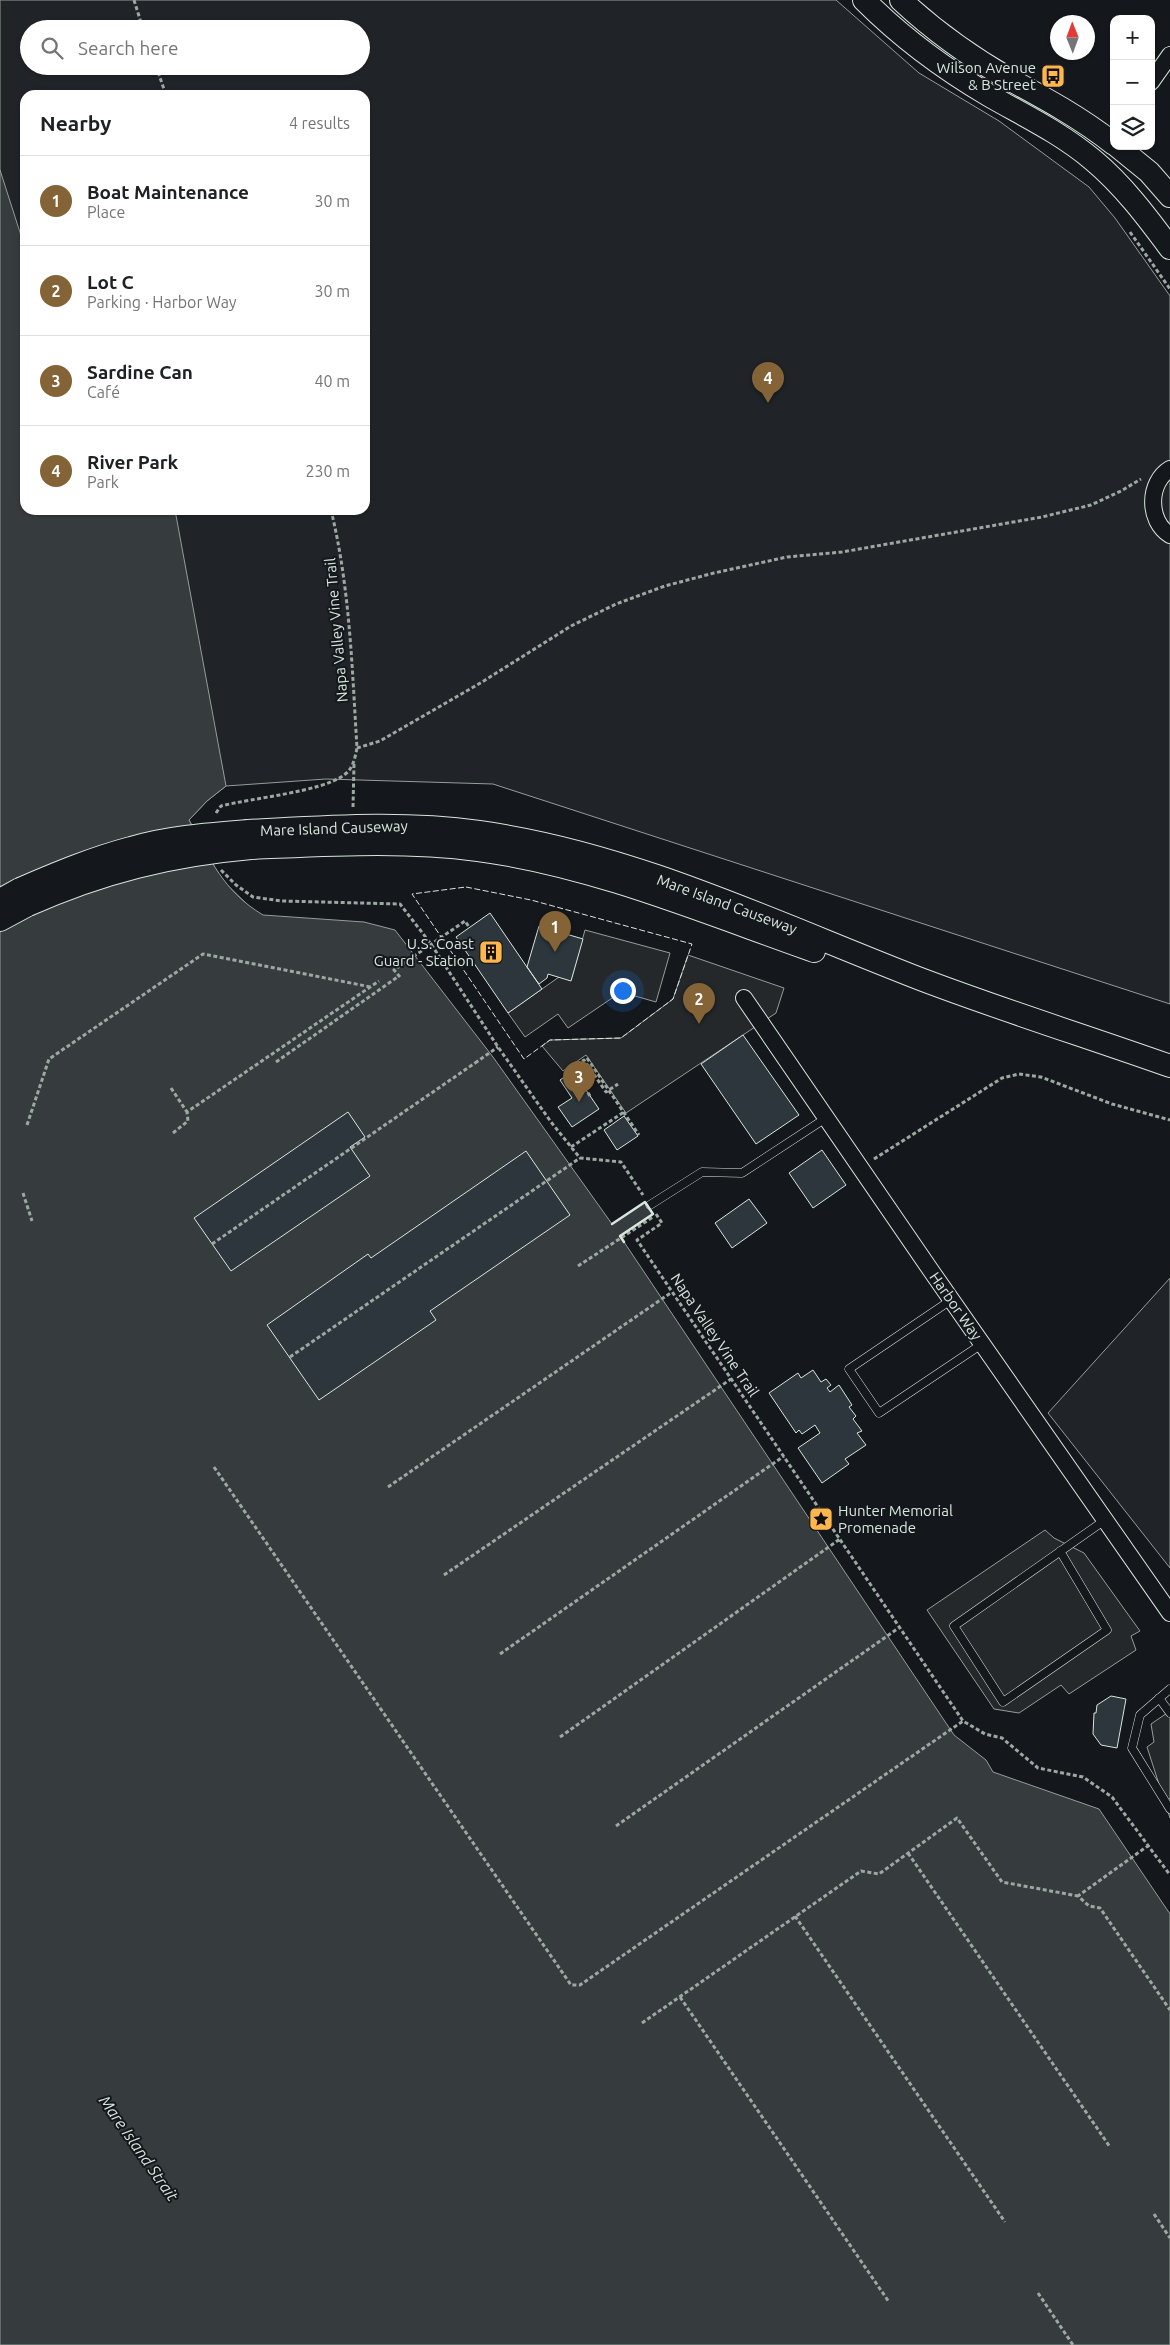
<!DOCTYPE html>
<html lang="en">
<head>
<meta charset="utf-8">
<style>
  :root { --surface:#fff; --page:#f6f6f6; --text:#202124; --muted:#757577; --line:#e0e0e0; --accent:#846436 }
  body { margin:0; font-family:Ubuntu,sans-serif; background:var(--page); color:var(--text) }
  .controls { position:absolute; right:15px; top:15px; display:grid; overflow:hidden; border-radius:10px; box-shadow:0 1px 4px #0004 }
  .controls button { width:45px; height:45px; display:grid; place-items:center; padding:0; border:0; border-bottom:1px solid var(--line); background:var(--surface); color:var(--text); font:25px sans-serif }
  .compass { position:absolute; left:1050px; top:15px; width:45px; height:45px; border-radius:50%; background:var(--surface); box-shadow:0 1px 4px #0004; rotate:359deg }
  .you { position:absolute; left:622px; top:990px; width:18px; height:18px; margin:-12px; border:4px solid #fff; border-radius:50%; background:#1a73e8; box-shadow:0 0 0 8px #1a73e833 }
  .badge { display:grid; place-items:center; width:32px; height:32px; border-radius:50%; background:var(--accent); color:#fff; font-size:16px; font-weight:700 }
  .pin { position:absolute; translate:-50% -41px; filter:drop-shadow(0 1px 2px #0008) }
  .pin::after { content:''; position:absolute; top:26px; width:18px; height:15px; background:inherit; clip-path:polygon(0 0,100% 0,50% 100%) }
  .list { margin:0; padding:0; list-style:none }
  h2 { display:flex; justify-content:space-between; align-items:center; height:65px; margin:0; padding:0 20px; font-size:21px }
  h2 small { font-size:16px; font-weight:400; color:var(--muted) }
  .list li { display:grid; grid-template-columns:32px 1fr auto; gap:15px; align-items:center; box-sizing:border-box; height:90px; padding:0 20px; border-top:1px solid var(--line) }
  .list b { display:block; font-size:19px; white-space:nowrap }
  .list p { margin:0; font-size:16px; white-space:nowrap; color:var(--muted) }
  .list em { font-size:16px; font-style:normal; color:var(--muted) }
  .icon { flex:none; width:28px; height:28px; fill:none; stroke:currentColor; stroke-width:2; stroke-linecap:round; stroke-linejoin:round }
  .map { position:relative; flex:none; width:1170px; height:2345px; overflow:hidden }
  .search { position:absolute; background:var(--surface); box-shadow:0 1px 4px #0004; left:20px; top:20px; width:350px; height:55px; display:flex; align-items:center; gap:12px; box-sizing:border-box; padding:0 18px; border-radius:28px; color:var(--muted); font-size:19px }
  .panel { position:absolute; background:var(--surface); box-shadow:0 1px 4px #0004; left:20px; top:90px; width:350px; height:425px; border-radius:15px }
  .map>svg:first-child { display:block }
  .green { fill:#202428; stroke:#939e99; fill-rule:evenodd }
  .parking { fill:#24282b; stroke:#939e99 }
  .water { fill:#363b3e; stroke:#939e99 }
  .building { fill:#2c363c; stroke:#d8e6dc }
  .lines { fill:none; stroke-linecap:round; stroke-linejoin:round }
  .lane-casing { stroke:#d8e6dc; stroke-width:9 }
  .street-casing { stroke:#d8e6dc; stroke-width:18 }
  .secondary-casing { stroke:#d8e6dc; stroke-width:24 }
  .path { stroke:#9da8a2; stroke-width:3; stroke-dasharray:4 2.5; stroke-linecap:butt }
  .lane { stroke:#14181c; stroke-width:8 }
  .street { stroke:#14181c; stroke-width:16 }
  .secondary { stroke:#14181c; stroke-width:22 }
  .secondary-bridge-casing { stroke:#d8e6dc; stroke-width:24; stroke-linecap:butt }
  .secondary-bridge { stroke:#14181c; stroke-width:22 }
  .fence { stroke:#d8e6dc; stroke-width:1; stroke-dasharray:6 2.5; stroke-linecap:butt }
  .wall { stroke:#d8e6dc; stroke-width:2.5 }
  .labels { text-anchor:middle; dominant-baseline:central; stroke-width:4; stroke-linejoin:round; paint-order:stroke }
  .poi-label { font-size:15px; fill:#d8e6dc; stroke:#14181c; text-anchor:end }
  .street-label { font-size:15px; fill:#d8e6dc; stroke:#14181c }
  .water-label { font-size:16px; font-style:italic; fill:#d8e6dc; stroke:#14181c }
</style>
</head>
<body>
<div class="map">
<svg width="1170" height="2345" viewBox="0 0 1170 2345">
  <rect width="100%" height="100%" fill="#14181c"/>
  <path class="green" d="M0 0H836L919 73 999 121 1089 187 1115 218 1170 296V1004L493 784 326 779 226 786 207 801 189 820 221 879 251 908 65 1038 6 534 0 330ZM29 29H361V66H29ZM25 95H365V510H25Z
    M1170 1278V1568L1048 1413Z"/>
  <path class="parking" d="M585 930 670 953 656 1002 621 992 568 1028 558 1014 525 1037 508 1013 559 977 571 980Z
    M688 955 784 988 776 1013 626 1113 586 1055 563 1071 542 1046 550 1040 621 1038 673 999Z
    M1045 1530 1054 1538 1084 1553 1140 1631 1131 1636 1136 1650 1069 1694 1061 1685 1019 1713 994 1709 927 1610Z
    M1170 1711V1818L1147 1747 1154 1742 1151 1724Z"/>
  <path class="water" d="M0 170 25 248V510H175L226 786 207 801 189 820C210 859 223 891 263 915L364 922 395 930 493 1057 612 1224 645 1202 653 1214 620 1236 954 1735 986 1760 993 1772 1099 1809 1170 1914V2345H0Z"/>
  <path class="building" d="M490 913 542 989 508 1013 456 937Z
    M539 926 583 939 571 981 548 974 547 978 539 984 527 967Z
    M743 1035 799 1115 756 1144 701 1064Z
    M573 1071 599 1109 572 1127 558 1107 572 1098 560 1080Z
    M348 1112 365 1137 350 1147 370 1176 231 1271 194 1218Z
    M624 1116 638 1136 617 1150 604 1130Z
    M822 1150 846 1185 813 1208 789 1173Z
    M526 1151 570 1215 430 1311 436 1320 319 1400 267 1325 368 1254 371 1258Z
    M749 1199 767 1223 732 1248 715 1223Z
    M813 1370 821 1382 826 1379 831 1385 827 1388 830 1392 839 1385 852 1405 849 1407 856 1416 853 1419 862 1431 857 1433 866 1445 845 1459 849 1464 822 1483 798 1448 820 1433 815 1425 802 1434 799 1430 796 1433 769 1393 798 1373 801 1378Z
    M1111 1696 1126 1699 1117 1748 1101 1745 1093 1734 1094 1713H1096L1097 1705Z"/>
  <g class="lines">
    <g class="lane-casing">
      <path id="lane" d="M650 1205 702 1172 742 1173 826 1118
        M951 1300 849 1369 879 1413 982 1344
        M1060 1551 1107 1630 1003 1702 954 1626 1105 1520
        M1170 1689 1140 1715 1132 1748 1170 1809
        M1159 1698 1170 1713"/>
    </g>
    <g class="street-casing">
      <path id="street" d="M1151 82 1170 55
        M1170 469C1148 482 1147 521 1170 535
        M744 998 934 1275 1170 1613"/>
    </g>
    <g class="secondary-casing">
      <path id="secondary" d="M864 0C901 37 944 69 990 96 1025 116 1061 133 1093 160 1123 185 1147 217 1170 248
        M901 0C933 30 971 57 1009 79 1046 99 1081 118 1114 144
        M1117 146 1149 172 1170 196
        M248 831C325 827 402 821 479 832 633 853 780 925 923 980 1005 1011 1088 1037 1170 1066
        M251 848C327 845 402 840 478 850 592 865 706 913 814 951
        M0 900 20 889
        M0 920 28 905"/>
    </g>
    <path class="path" d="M134 0 143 29
      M156 66 166 95
      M1130 232 1170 289
      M357 748 380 741 482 682 571 626 616 604 665 586 714 573 787 557 842 552 1042 517 1091 505 1121 491 1141 479
      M353 807 354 764
      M216 813 221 806C252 798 321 792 344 775 353 769 355 758 357 748 352 668 350 588 331 510
      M221 870 236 885 253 897 282 901 400 904 431 944 498 1047 551 1122 580 1158 621 1162 643 1195
      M400 977 394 970 465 921 469 927
      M587 1058 639 1135
      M276 1062 399 976
      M475 1063 498 1047
      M171 1088 187 1112
      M590 1096 572 1068 584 1060 606 1092 618 1084
      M27 1125 49 1059 203 954 371 987
      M173 1133 188 1121 187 1112 379 981
      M571 1147 624 1112
      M874 1159 1002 1078 1019 1074 1041 1077 1112 1104 1170 1120
      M23 1193 32 1221
      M656 1214 662 1223 637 1240 963 1721 985 1734 1002 1738 1038 1768 1083 1777 1112 1797 1170 1875
      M212 1244 475 1063
      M578 1266 653 1217
      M290 1357 580 1158
      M214 1467 571 1985H580L963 1721
      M388 1487 672 1292
      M444 1575 731 1379
      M500 1654 784 1456
      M560 1737 840 1539
      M616 1826 900 1627
      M1149 1845 1078 1896 1089 1906 1100 1908 1170 2010
      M908 1853 1110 2147
      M795 1916 1005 2222
      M680 1997 889 2302
      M642 2023 861 1871 879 1874 957 1818 1002 1882 1078 1896
      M1154 2214 1170 2238
      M1038 2293 1073 2345"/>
    <use href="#lane" class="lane"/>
    <use href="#street" class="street"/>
    <use href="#secondary" class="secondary"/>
    <g class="secondary-bridge-casing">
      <path id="secondary-bridge" d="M20 889C57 873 93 858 131 848 168 837 209 834 248 831
        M28 905C102 872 171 855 251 848"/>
    </g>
    <use href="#secondary-bridge" class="secondary-bridge"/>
    <path class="fence" d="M466 887 531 900 692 944 673 999 621 1038 550 1040 524 1059 412 894Z"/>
    <path class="wall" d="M612 1224 645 1202 653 1214 620 1236 624 1242"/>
  </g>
  <defs>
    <g id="bus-square" transform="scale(1.25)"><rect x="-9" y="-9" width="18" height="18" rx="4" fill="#ffb74d" stroke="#14181c"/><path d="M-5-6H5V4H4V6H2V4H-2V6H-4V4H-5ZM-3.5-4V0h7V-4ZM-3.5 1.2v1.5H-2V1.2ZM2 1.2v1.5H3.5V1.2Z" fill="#111"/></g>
    <g id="building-square" transform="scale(1.25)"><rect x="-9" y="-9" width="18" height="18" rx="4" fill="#ffb74d" stroke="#14181c"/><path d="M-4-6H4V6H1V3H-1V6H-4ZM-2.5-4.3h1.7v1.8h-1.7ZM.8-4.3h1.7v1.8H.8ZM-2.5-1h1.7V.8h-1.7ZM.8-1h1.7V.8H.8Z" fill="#111"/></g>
    <g id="sight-square" transform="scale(1.25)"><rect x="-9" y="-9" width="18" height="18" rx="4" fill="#ffb74d" stroke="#14181c"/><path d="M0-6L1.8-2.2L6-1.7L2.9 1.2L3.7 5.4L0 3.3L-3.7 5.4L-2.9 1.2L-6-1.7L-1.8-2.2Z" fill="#111"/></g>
  </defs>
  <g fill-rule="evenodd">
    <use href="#bus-square" x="1053" y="76"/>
    <use href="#building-square" x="491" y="952"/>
    <use href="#sight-square" x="821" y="1519"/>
  </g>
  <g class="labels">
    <g class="poi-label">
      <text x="1036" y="67">Wilson Avenue<tspan x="1036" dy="17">&amp; B Street</tspan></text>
      <text x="474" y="943">U.S. Coast<tspan x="474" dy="17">Guard - Station</tspan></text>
      <text x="838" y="1510" text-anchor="start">Hunter Memorial<tspan x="838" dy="17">Promenade</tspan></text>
    </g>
    <g class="street-label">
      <text transform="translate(336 630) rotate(-95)">Napa Valley Vine Trail</text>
      <text transform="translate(334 828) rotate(-2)">Mare Island Causeway</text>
      <text transform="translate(727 904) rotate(20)">Mare Island Causeway</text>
      <text transform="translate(956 1306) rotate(55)">Harbor Way</text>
      <text transform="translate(715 1335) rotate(56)">Napa Valley Vine Trail</text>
    </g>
    <g class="water-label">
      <text transform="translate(139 2148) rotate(55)">Mare Island Strait</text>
    </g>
  </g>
</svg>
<div class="controls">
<button>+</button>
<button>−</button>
<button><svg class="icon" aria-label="layers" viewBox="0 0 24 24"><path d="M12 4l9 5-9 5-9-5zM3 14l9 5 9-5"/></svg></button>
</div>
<svg class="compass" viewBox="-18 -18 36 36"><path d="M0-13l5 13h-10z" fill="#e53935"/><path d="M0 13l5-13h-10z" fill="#757577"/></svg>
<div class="you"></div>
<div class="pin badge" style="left:555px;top:952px">1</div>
<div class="pin badge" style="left:699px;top:1024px">2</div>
<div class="pin badge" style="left:579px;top:1102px">3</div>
<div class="pin badge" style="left:768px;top:403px">4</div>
<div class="search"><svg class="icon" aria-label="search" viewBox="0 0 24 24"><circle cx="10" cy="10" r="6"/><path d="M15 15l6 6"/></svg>Search here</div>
<section class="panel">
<h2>Nearby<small>4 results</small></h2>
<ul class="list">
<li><span class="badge">1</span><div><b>Boat Maintenance</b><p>Place</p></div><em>30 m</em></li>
<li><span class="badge">2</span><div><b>Lot C</b><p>Parking · Harbor Way</p></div><em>30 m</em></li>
<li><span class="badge">3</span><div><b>Sardine Can</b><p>Café</p></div><em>40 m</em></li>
<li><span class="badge">4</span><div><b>River Park</b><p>Park</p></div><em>230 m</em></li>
</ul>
</section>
</div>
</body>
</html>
